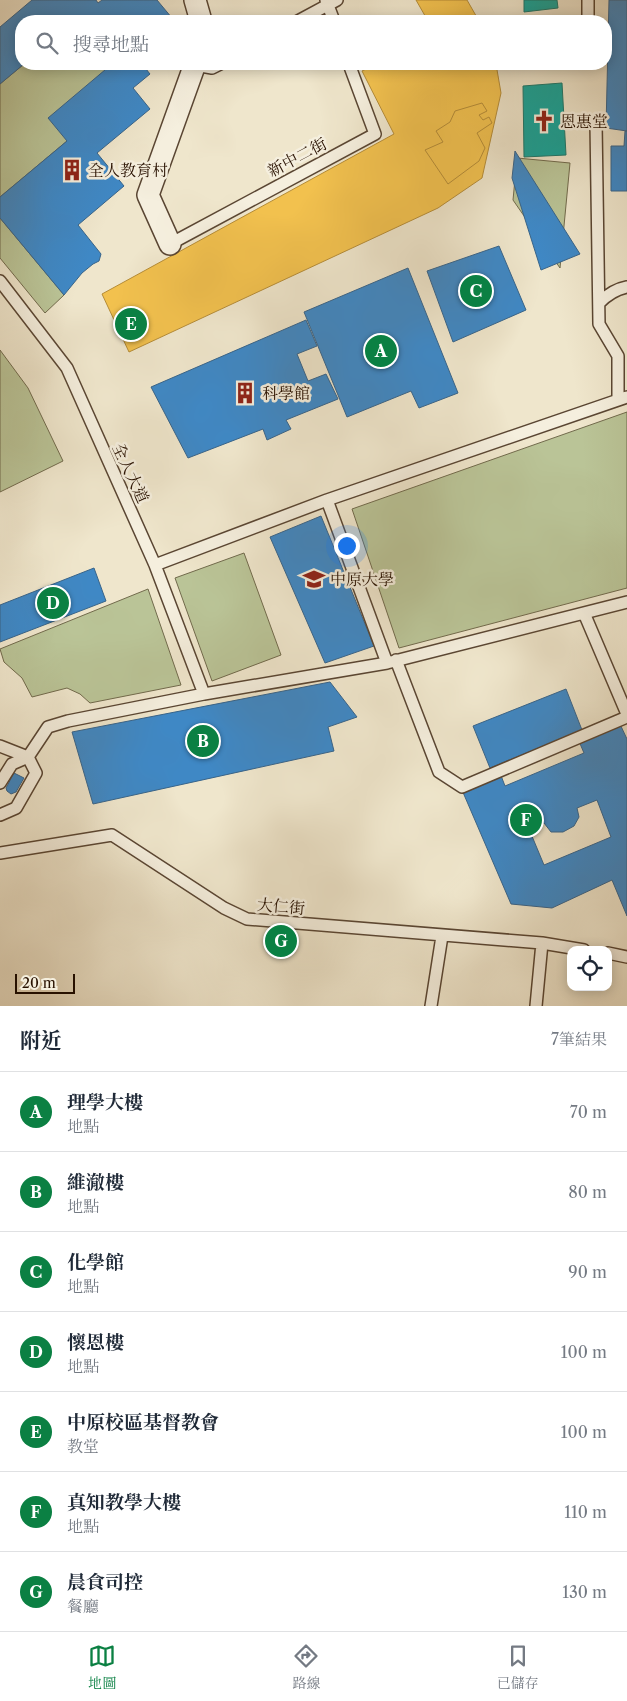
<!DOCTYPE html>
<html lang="zh-TW">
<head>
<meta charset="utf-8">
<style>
  :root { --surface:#fff; --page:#f2f2f3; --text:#1f2937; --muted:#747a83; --line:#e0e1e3; --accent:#0b8043 }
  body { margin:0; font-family:"Libre Caslon Text","Noto Serif TC",serif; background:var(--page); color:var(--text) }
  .controls { position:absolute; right:15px; bottom:15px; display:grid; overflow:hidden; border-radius:10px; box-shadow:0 2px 12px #0003 }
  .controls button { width:45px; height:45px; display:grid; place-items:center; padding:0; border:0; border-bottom:1px solid var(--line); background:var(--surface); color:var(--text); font:25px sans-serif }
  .scale { position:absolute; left:15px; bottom:12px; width:60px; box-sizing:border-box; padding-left:5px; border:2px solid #281100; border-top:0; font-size:14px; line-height:18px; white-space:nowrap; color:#281100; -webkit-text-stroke:4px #f5efde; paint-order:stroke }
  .you { position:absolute; left:346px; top:545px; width:18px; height:18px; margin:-12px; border:4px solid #fff; border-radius:50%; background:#1a73e8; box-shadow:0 0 0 8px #1a73e833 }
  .badge { display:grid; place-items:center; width:32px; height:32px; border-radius:50%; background:var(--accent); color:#fff; font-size:16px; font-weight:700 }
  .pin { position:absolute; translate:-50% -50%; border:2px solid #fff; box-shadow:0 1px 5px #0006 }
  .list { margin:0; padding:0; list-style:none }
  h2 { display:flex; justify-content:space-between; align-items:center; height:65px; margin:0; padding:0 20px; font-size:21px }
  h2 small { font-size:16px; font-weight:400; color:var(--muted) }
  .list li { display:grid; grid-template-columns:32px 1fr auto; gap:15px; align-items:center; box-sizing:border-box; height:80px; padding:0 20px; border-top:1px solid var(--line) }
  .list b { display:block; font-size:19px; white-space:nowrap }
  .list p { margin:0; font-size:16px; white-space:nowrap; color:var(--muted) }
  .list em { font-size:16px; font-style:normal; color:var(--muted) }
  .icon { flex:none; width:28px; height:28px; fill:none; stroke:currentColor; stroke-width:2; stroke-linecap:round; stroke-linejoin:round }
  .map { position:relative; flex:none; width:627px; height:1006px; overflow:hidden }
  .search { position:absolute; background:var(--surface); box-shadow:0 2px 12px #0003; left:15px; right:15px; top:15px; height:55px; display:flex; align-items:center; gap:12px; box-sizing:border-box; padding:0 18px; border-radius:20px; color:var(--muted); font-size:19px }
  .sheet { height:625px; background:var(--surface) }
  nav { display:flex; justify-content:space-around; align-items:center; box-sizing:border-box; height:70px; border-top:1px solid var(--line); background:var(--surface); font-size:14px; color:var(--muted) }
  nav a { display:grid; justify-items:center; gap:2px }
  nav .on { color:var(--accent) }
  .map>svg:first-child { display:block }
  .green { fill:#bac497; stroke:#716a4c }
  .homes { fill:#f2c14e; stroke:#b58c37 }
  .schools { fill:#3f88c5; stroke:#38648a; fill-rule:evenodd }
  .public { fill:#17a398; stroke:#1c776a }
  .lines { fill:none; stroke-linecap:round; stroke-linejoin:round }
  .lane-casing { stroke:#5a4633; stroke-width:14 }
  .street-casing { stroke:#5a4633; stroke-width:24 }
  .lane { stroke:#f5efde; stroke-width:11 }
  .street { stroke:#f5efde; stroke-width:21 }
  .labels { text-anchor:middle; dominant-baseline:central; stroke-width:5; stroke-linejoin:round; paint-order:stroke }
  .poi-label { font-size:16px; fill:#281100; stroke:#f5efde; text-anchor:start }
  .street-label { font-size:16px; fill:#281100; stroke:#f5efde }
</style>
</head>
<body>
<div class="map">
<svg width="627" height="1006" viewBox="0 0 627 1006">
  <rect width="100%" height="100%" fill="#efe6cc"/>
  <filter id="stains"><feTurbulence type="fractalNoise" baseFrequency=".004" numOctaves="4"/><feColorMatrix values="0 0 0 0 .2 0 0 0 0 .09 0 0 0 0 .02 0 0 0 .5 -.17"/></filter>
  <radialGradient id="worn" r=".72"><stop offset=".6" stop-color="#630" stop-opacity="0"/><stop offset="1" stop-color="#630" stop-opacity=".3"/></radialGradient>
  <path class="green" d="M24 64 112 65 67 141 0 197V84Z
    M517 158 570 163 560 268 513 200Z
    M0 218 64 295 45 313 0 258Z
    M0 350 28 388 63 461 0 492Z
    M627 412V588L399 648 352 509Z
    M244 553 281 655 212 681 175 578Z
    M148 589 181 685 90 703 80 694 67 688 32 697 22 678 4 662 0 649Z"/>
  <path class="homes" d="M416 0H467L479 21H428Z
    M376 64H496L501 93 482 178 438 208 129 352 102 294 394 134 362 71Z
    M482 103 487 111 479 115 483 120 489 117 492 123 477 133 485 148 479 161 448 184 425 150 443 142 436 131 450 122 455 111Z"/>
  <path class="schools" d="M32 0H96L98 3 102 0H157L172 18 168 21H21V64H24L0 84V27Z
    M609 0H627V131L606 128Z
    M112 64H142L150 74 133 88 150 109 97 153 124 186 78 225 101 254 99 261 93 264 82 273 64 295 0 218V197L67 141 48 118Z
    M625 131H627V191H611V146H624Z
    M515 151 580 254 541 270 512 178Z
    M499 246 526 310 453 342 427 271Z
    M408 268 458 393 419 408 411 391 347 417 304 312Z
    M306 320 317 346 297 354 308 381 326 374 338 399 286 420 291 429 267 440 263 429 188 458 151 387Z
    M321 516 374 646 325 663 270 537Z
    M94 568 106 601 0 642V605Z
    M330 682 357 717 328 727 334 751 93 804 72 732Z
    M566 689 582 730 490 768 473 726Z
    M619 722 627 739V916L612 880 552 908 511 904 462 790 500 773 505 786 584 753 578 739ZM597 800 611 837 544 865 529 829 544 823 551 832H563L574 826 579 817 577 808Z
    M14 773 24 778 16 792 11 794 7 791 6 788Z"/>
  <path class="public" d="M524 0H557L558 8 524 12Z
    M562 83 566 155 524 157 523 86Z"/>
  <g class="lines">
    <g class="lane-casing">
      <path id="lane" d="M326 0 334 21
        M298 21 337 0
        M588 21V0
        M195 65 212 68 220 64
        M596 123 599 324 618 356V399
        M170 244 375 134 349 64
        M0 281 67 368 155 565 204 694
        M599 303C607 295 616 289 627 287
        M327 500 387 663
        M155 565 327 500 627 397
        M584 613 627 714
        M396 660 439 772 462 787 627 717
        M0 746 28 757 36 773 16 808 0 815
        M0 783 12 764 28 757 48 727 68 721 204 694 387 663 627 602
        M0 853 112 835 224 908 247 919 542 943 584 950
        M608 953 627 957
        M431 1006 442 936
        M536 1006 542 943"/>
    </g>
    <g class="street-casing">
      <path id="street" d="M195 0 201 21
        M170 244 148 195 195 64"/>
    </g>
    <use href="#lane" class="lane"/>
    <use href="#street" class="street"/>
  </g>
  <defs>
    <g id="church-bare" transform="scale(1.725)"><path d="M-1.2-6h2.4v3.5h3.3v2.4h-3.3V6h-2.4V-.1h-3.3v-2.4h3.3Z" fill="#8f2418" stroke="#f5efde" stroke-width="2.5" paint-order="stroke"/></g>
    <g id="building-bare" transform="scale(1.725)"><path d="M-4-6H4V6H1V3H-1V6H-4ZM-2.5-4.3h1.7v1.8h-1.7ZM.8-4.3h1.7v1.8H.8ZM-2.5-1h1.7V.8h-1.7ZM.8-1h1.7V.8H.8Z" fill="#8f2418" stroke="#f5efde" stroke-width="2.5" paint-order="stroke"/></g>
    <g id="university-bare" transform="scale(1.725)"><path d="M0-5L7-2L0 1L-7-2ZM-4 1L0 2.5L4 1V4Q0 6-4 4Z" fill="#8f2418" stroke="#f5efde" stroke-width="2.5" paint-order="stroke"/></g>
  </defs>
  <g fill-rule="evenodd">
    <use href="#church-bare" x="544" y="121"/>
    <use href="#building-bare" x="72" y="170"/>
    <use href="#building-bare" x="245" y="393"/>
    <use href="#university-bare" x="314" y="579"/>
  </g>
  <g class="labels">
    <g class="poi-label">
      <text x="560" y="121">恩惠堂</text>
      <text x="88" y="170">全人教育村</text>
      <text x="262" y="393">科學館</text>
      <text x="330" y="579">中原大學</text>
    </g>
    <g class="street-label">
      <text transform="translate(297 157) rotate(-28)">新中二街</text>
      <text transform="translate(131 473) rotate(65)">全人大道</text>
      <text transform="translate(281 906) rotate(5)">大仁街</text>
    </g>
  </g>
  <rect width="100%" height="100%" filter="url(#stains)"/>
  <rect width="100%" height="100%" fill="url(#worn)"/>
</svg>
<div class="controls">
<button><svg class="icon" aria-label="locate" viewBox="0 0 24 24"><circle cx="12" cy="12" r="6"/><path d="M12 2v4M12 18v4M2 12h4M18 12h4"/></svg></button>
</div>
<div class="scale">20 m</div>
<div class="you"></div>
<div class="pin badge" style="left:381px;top:351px">A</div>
<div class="pin badge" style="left:203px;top:741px">B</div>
<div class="pin badge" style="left:476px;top:291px">C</div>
<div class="pin badge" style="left:53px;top:603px">D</div>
<div class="pin badge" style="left:131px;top:324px">E</div>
<div class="pin badge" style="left:526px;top:820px">F</div>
<div class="pin badge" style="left:281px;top:941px">G</div>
<div class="search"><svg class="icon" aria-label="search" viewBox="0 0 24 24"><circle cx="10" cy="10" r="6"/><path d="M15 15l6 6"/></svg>搜尋地點</div>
</div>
<section class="sheet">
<h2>附近<small>7筆結果</small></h2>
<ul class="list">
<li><span class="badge">A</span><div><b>理學大樓</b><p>地點</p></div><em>70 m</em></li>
<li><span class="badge">B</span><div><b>維澈樓</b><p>地點</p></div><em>80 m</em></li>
<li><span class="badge">C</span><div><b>化學館</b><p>地點</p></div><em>90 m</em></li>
<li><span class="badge">D</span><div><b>懷恩樓</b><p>地點</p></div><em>100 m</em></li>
<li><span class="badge">E</span><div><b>中原校區基督教會</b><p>教堂</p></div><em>100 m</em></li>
<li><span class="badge">F</span><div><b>真知教學大樓</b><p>地點</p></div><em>110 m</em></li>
<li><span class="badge">G</span><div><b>晨食司控</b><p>餐廳</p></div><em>130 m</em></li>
</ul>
</section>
<nav>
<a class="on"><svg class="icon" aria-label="map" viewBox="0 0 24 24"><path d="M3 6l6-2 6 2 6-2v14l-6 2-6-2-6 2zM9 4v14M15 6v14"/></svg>地圖</a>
<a><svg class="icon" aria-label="directions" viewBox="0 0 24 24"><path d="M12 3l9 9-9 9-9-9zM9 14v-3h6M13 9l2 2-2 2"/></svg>路線</a>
<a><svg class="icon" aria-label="saved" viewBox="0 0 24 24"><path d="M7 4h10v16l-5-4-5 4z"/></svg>已儲存</a>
</nav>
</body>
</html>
